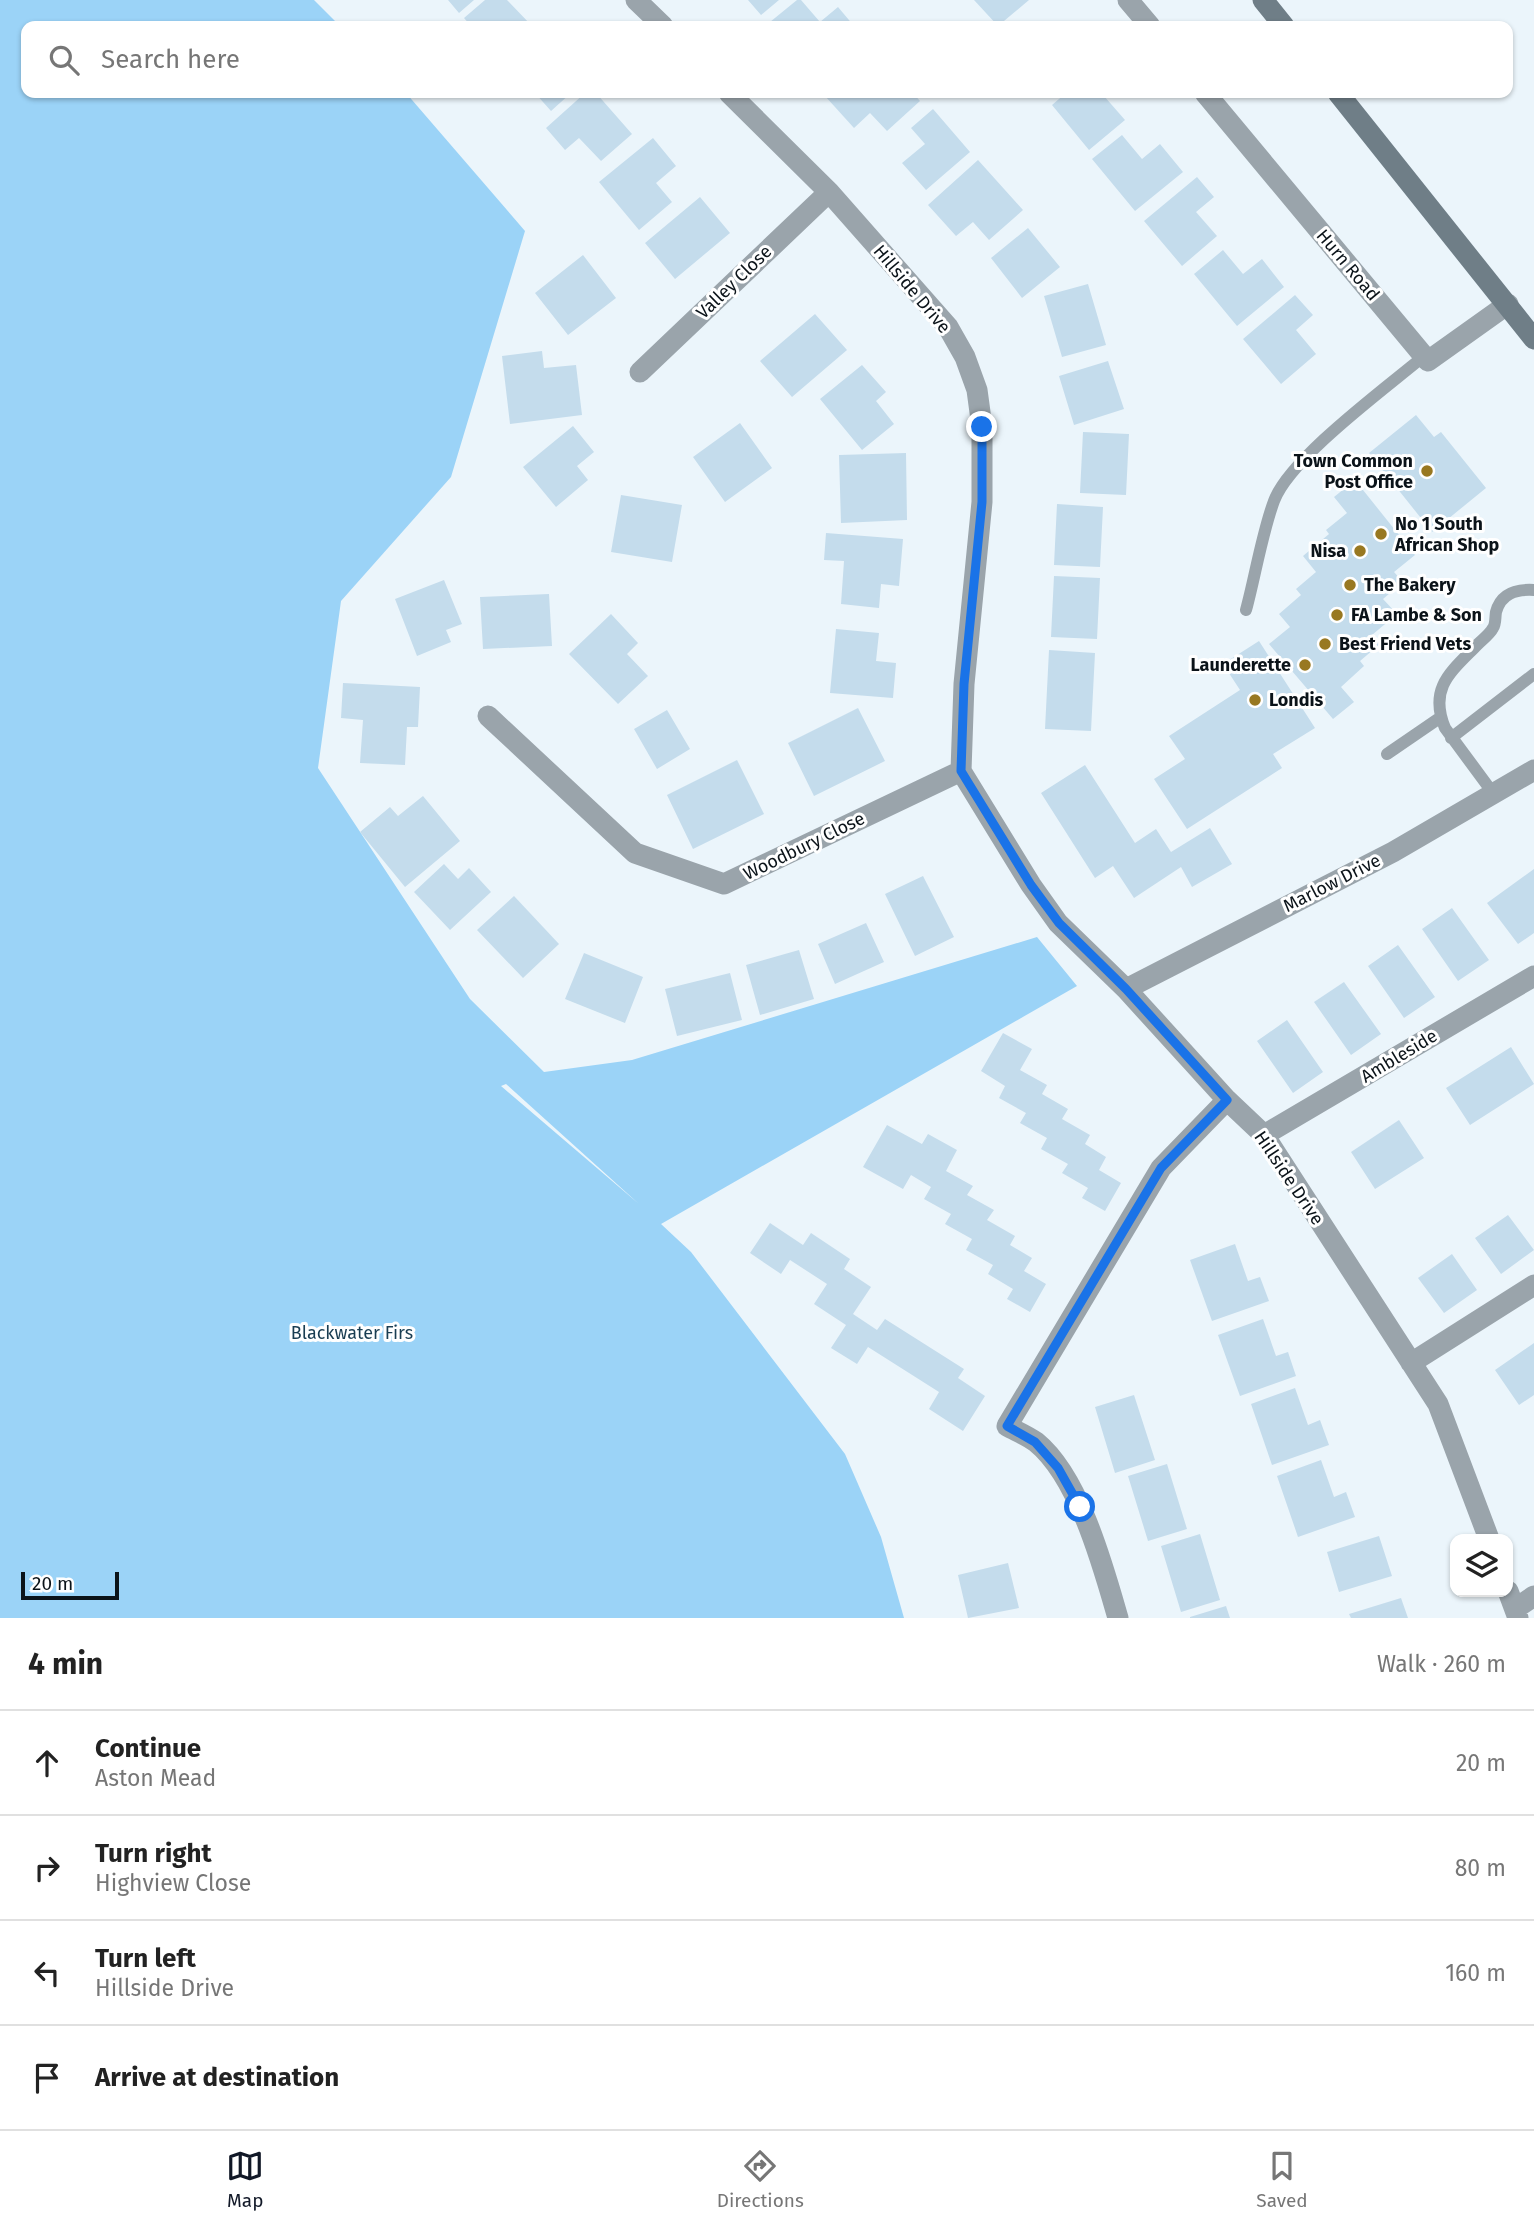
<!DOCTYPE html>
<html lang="en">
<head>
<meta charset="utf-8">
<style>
  :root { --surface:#fff; --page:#f2f2f2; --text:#222; --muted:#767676; --line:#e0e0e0; --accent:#111827 }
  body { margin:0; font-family:"Fira Sans",sans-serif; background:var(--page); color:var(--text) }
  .controls { position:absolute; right:21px; bottom:21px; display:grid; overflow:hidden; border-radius:14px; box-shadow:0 2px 5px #0004 }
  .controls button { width:63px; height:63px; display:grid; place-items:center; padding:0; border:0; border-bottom:2px solid var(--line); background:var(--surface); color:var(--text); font:35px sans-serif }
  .scale { position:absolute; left:21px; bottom:18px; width:98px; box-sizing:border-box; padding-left:7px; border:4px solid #0b1319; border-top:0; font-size:19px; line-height:24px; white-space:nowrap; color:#0b1319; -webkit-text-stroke:5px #fff; paint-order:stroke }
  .stop { position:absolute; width:21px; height:21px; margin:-16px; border:5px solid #1a73e8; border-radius:50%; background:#fff }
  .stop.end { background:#1a73e8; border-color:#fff; box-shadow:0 2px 7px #0008 }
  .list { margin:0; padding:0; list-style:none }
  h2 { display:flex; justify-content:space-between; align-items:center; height:91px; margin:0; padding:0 28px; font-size:30px }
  h2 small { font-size:23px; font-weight:400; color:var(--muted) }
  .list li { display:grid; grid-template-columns:46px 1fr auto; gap:21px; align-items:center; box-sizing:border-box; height:105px; padding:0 28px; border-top:2px solid var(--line) }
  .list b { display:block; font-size:26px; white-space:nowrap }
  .list p { margin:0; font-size:23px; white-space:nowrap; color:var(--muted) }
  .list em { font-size:23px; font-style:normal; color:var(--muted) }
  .icon { flex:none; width:38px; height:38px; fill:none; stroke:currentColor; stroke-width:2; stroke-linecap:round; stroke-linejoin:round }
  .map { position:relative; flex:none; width:1534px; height:1618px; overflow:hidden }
  .search { position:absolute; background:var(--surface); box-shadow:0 2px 5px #0004; left:21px; right:21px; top:21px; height:77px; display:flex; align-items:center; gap:18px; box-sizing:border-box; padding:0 24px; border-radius:14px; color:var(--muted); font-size:26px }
  .sheet { height:511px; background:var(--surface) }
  nav { display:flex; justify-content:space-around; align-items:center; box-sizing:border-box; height:98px; border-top:2px solid var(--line); background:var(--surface); font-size:19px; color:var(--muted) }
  nav a { display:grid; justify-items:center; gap:4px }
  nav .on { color:var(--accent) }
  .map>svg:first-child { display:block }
  .green { fill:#9bd3f7; fill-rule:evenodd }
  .building { fill:#c4dcec }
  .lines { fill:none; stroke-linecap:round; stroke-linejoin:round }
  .lane { stroke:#9aa4ab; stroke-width:12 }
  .street { stroke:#9aa4ab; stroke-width:21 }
  .secondary { stroke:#6f7e87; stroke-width:21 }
  .route { stroke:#1a73e8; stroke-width:9 }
  .poi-dot { fill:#987821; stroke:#fff; stroke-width:2.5 }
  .labels { text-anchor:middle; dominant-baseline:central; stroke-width:6; stroke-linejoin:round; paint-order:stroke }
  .street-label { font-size:18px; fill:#0b1319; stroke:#fff }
  .poi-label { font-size:18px; font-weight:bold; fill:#0b1319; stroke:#fff; text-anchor:start }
  .park-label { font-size:18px; fill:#193d52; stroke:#fff }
</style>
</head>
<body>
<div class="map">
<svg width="1534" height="1618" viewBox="0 0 1534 1618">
  <rect width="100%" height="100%" fill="#ebf5fb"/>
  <path class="green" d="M0 0H314L340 26H26V93H406L525 231 451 477 341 601 318 768 470 999 544 1072 632 1060 1037 937 1077 986 661 1224 691 1252 845 1454 881 1537 904 1618H0ZM506 1084 639 1204 501 1086Z"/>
  <path class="building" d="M448 0H474L459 13Z
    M485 0H507L532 26H471L464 18Z
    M748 0H779L761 15Z
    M797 0H801L820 22 838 7 854 26H774L770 22Z
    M974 0H1029L998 26Z
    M535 93H571L551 111Z
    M585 93H596L632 134 601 161 579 138 565 150 546 128Z
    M829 93H913L920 101 887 131 870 113 854 128 825 96Z
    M1066 93H1107L1104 96 1125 120 1089 150 1052 105Z
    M933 109 970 152 926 190 902 163 925 144 911 128Z
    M1122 135 1142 159 1160 144 1183 172 1135 211 1092 159Z
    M653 138 676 166 656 183 672 202 639 230 599 182Z
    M978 160 1023 210 989 240 973 222 956 236 928 205Z
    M1197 177 1214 197 1196 212 1217 236 1182 266 1144 221Z
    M700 197 730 233 675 279 645 243Z
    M1028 228 1060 267 1022 298 991 258Z
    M1223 250 1243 274 1262 259 1284 287 1237 326 1194 274Z
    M583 255 616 298 568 335 535 293Z
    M1088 284 1106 345 1062 357 1044 296Z
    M1295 295 1313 315 1296 330 1316 354 1281 384 1243 339Z
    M815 314 847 350 792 397 760 361Z
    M542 351 544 368 576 365 582 415 510 424 502 356Z
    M1108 361 1124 409 1074 425 1059 376Z
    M862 365 886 392 876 401 894 424 862 450 820 399Z
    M1416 415 1434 437 1441 432 1486 488 1432 532 1369 453Z
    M740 423 772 468 725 502 693 457Z
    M573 426 594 452 577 466 588 480 556 507 523 467Z
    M1083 432 1129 434 1126 495 1080 493Z
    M906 453 907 520 841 523 839 455Z
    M1355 480 1415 555 1394 572 1403 582 1383 599 1397 614 1372 635 1380 644 1360 661 1364 666 1341 687 1354 702 1333 719 1269 644 1290 627 1279 614 1301 595 1296 589 1316 572 1303 556 1329 534 1326 530 1347 513 1334 497Z
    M621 495 682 505 672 562 611 552Z
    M1057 504 1103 507 1100 567 1054 565Z
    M826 533 903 539 899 586 881 584 879 608 841 604 844 561 824 560Z
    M1054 576 1100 578 1097 639 1051 637Z
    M444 580 462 624 446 630 451 642 417 656 395 599Z
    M549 594 552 646 483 649 480 597Z
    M611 614 638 643 627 654 648 676 618 704 569 654Z
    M836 629 879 633 876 661 896 663 893 698 830 693Z
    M1259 641 1315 728 1273 754 1282 768 1187 829 1154 779 1185 759 1169 736 1240 690 1223 664Z
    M1049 650 1095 653 1091 731 1045 729Z
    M343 683 420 687 418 727H407L405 765 360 763 363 720 341 718Z
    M858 708 885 761 814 796 788 743Z
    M667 710 690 749 657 769 634 729Z
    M737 760 764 814 693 849 667 795Z
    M1085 765 1135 843 1156 829 1171 852 1210 828 1232 864 1192 887 1181 867 1134 898 1113 866 1095 878 1041 793Z
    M423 796 460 841 405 887 360 832 390 807 398 816Z
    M444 864 458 879 469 868 491 892 450 930 414 892Z
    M1534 869V933L1518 944 1487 903Z
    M923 876 954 937 915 956 885 894Z
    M514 896 559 944 523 978 477 930Z
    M1452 908 1489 960 1458 981 1422 929Z
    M866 923 884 962 835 984 818 944Z
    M1398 945 1435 997 1404 1018 1368 966Z
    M799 950 814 999 760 1015 746 965Z
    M584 953 643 977 625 1023 565 999Z
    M730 973 742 1020 677 1036 665 989Z
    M1344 982 1381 1034 1351 1055 1314 1002Z
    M1287 1020 1323 1072 1293 1093 1257 1041Z
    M1003 1033 1032 1049 1020 1070 1047 1085 1042 1094 1068 1109 1062 1119 1090 1135 1085 1144 1106 1157 1099 1170 1121 1183 1105 1211 1082 1198 1088 1188 1062 1173 1068 1164 1041 1149 1047 1138 1020 1123 1026 1113 999 1098 1005 1086 981 1071Z
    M1511 1047 1534 1084 1470 1125 1446 1088Z
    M1399 1120 1424 1158 1375 1189 1351 1152Z
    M887 1125 922 1144 928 1134 957 1150 946 1171 973 1186 967 1195 994 1210 987 1220 1015 1236 1010 1245 1032 1258 1024 1271 1046 1284 1030 1312 1007 1299 1013 1289 988 1274 993 1265 966 1250 972 1239 945 1224 951 1214 924 1199 931 1187 911 1175 903 1189 863 1167Z
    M1508 1215 1534 1250 1501 1274 1475 1238Z
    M770 1223 803 1245 811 1233 850 1259 844 1269 871 1287 853 1314 877 1330 885 1319 964 1369 958 1378 985 1396 963 1431 929 1409 939 1392 868 1347 857 1364 831 1348 846 1325 814 1304 827 1284 790 1260 781 1274 750 1253Z
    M1235 1244 1248 1281 1260 1277 1269 1301 1212 1321 1190 1260Z
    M1452 1254 1477 1290 1444 1313 1418 1278Z
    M1263 1319 1276 1356 1288 1352 1296 1376 1240 1396 1218 1335Z
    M1534 1343V1395L1519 1405 1495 1370Z
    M1295 1388 1308 1425 1320 1420 1329 1445 1272 1465 1251 1404Z
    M1134 1395 1155 1460 1115 1473 1095 1407Z
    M1321 1460 1334 1497 1346 1492 1355 1517 1298 1537 1277 1476Z
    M1167 1464 1187 1529 1148 1541 1128 1476Z
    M1200 1534 1220 1600 1181 1612 1161 1546Z
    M1379 1536 1392 1576 1339 1592 1327 1552Z
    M1008 1563 1019 1608 968 1618 958 1575Z
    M1401 1598 1408 1618H1351L1349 1614Z
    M1226 1606 1230 1618H1190V1617Z"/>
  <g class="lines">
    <path class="lane" d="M1246 610C1255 577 1262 533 1274 501 1290 458 1386 388 1424 356
      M1451 738 1534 674
      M1387 754 1441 717
      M1493 793 1445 728C1428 687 1452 671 1478 644 1482 640 1490 634 1493 628 1496 624 1495 617 1496 612 1501 593 1516 589 1534 590"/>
    <path class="street" d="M636 0 663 26
      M1128 0 1150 26
      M729 93 829 192 948 327 965 357 977 390 982 427V502L964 684 961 771 1031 885 1058 923 1126 989 1227 1100 1264 1135 1438 1404 1489 1539
      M1205 93 1428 361 1508 304
      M640 372 829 192
      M488 716 635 853 724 884 961 771
      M1126 989 1393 852 1534 770
      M1264 1135 1534 976
      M1411 1363 1534 1285
      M1508 1591 1518 1618
      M1515 1609 1534 1596
      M1118 1618C1103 1566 1079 1477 1036 1442 1028 1436 1016 1431 1007 1426L1161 1168 1227 1100"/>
    <path class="secondary" d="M1263 0 1284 26
      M1338 93 1534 339"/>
  </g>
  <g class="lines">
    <path class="route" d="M982 427V502L964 684 961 771 1031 885 1059 923 1126 989 1227 1100 1161 1168 1007 1426 1035 1442 1058 1468 1080 1507"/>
  </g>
  <g class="poi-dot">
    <circle cx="1427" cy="471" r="7"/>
    <circle cx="1381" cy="534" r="7"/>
    <circle cx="1360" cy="551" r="7"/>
    <circle cx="1350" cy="585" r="7"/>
    <circle cx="1337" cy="615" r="7"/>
    <circle cx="1325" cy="644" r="7"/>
    <circle cx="1305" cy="665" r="7"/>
    <circle cx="1255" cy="700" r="7"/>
  </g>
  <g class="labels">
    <g class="street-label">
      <text transform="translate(1348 265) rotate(50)">Hurn Road</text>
      <text transform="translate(734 282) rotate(-44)">Valley Close</text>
      <text transform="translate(912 289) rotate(50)">Hillside Drive</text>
      <text transform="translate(804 846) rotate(-26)">Woodbury Close</text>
      <text transform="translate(1332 883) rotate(-27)">Marlow Drive</text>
      <text transform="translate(1399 1056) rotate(-31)">Ambleside</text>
      <text transform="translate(1289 1178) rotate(56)">Hillside Drive</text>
    </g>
    <g class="poi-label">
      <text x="1413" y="461" text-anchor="end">Town Common<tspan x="1413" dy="21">Post Office</tspan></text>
      <text x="1395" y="524">No 1 South<tspan x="1395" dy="21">African Shop</tspan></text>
      <text x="1346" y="551" text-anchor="end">Nisa</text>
      <text x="1364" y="585">The Bakery</text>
      <text x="1351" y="615">FA Lambe &amp; Son</text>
      <text x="1339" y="644">Best Friend Vets</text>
      <text x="1291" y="665" text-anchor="end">Launderette</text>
      <text x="1269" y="700">Londis</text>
    </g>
    <g class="park-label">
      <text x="352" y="1333">Blackwater Firs</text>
    </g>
  </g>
</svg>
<div class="controls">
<button><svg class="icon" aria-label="layers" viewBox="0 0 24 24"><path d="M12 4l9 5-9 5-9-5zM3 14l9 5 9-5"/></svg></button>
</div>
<div class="scale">20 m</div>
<div class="stop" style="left:1080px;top:1507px"></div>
<div class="stop end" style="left:982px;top:427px"></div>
<div class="search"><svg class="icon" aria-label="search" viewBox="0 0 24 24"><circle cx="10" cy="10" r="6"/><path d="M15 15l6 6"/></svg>Search here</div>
</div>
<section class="sheet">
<h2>4 min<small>Walk · 260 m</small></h2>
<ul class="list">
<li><svg class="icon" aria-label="ahead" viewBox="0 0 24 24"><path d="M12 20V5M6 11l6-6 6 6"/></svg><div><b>Continue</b><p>Aston Mead</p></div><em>20 m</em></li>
<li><svg class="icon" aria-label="right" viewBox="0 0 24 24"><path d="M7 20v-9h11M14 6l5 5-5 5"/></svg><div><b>Turn right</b><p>Highview Close</p></div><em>80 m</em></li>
<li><svg class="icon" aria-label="left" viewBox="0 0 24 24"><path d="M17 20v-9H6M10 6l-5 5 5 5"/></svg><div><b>Turn left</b><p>Hillside Drive</p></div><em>160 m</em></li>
<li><svg class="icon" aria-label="arrive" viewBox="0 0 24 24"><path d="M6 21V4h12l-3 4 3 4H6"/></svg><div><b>Arrive at destination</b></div></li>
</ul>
</section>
<nav>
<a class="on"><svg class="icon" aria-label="map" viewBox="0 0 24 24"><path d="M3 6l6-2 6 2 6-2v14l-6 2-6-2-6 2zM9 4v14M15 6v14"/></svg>Map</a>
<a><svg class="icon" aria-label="directions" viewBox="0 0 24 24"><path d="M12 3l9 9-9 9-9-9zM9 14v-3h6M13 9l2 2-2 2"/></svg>Directions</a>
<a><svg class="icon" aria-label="saved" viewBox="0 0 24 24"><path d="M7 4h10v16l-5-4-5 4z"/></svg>Saved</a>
</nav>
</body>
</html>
